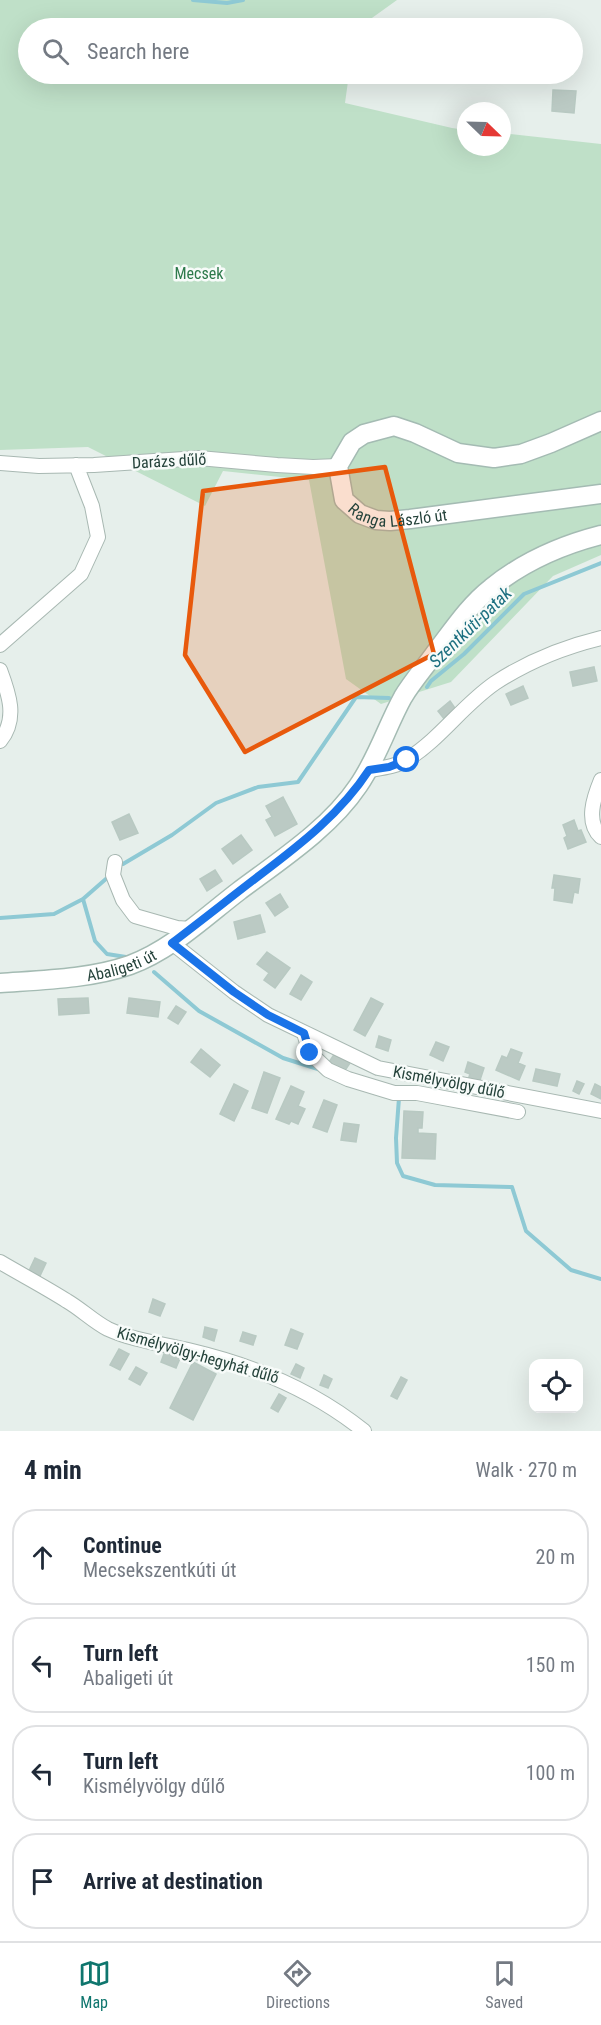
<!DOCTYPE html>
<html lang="en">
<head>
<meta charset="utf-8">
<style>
  :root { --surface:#fff; --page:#f2f2f3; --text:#1f2937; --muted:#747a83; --line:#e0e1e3; --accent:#0f766e }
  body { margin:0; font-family:"Roboto Condensed",sans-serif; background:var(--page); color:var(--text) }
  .controls { position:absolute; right:18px; bottom:18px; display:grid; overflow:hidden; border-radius:12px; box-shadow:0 6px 24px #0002 }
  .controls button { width:54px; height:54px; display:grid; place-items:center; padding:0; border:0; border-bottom:2px solid var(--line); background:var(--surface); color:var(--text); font:30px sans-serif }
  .compass { position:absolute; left:457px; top:102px; width:54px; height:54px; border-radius:50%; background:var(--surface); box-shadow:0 6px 24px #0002; rotate:113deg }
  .stop { position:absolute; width:18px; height:18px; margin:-14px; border:4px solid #1a73e8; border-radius:50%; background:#fff }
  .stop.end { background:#1a73e8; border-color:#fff; box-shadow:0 2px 6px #0008 }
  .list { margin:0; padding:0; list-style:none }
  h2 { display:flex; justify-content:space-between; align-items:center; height:78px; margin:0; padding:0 24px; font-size:26px }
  h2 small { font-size:20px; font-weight:400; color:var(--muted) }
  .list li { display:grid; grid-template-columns:39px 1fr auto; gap:18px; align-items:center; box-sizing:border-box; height:96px; margin:0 12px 12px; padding:0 12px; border:2px solid var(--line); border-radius:24px }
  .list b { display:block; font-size:22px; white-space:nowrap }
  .list p { margin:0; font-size:20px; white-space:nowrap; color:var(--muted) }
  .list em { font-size:20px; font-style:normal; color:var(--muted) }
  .icon { flex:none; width:33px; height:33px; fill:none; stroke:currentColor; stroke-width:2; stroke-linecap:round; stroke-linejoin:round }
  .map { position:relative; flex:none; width:601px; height:1431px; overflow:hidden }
  .search { position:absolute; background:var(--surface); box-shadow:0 6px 24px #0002; left:18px; right:18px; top:18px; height:66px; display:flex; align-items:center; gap:15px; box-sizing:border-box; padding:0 21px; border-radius:33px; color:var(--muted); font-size:22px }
  .sheet { height:510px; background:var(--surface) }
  nav { display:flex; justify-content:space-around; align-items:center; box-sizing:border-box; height:84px; border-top:2px solid var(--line); background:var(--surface); font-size:16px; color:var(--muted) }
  nav a { display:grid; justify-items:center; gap:3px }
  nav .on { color:var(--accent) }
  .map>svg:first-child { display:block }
  .green { fill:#bfe0c8 }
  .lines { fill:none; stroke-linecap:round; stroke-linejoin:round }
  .stream { stroke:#8ec9d4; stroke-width:4 }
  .building { fill:#bbcac4; stroke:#b8c9c2; stroke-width:1.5 }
  .street-casing { stroke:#a8b8b2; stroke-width:16 }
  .secondary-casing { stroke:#a4bbb3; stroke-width:21 }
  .street { stroke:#fff; stroke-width:14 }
  .secondary { stroke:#fff; stroke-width:18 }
  .route { stroke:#1a73e8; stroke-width:8 }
  .marked { fill:#e8590c; fill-opacity:0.2; stroke:#e8590c; stroke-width:4.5; stroke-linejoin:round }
  .labels { text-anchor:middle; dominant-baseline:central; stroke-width:5; stroke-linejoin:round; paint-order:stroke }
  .park-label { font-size:16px; fill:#2d7a4b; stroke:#f7fbf9 }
  .street-label { font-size:16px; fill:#24423a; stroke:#f7fbf9 }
  .water-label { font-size:18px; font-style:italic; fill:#1c6f80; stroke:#f7fbf9 }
</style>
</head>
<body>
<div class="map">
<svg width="601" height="1431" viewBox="0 0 601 1431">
  <rect width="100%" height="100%" fill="#e6efeb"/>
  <path class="green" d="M0 0H397L358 28H28V74H349L345 103 452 128 466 130V147H502V133L601 144V555L553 576 451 682 381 704 346 679 309 480 223 471 205 506 88 447 0 450Z"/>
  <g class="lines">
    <path class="stream" d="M193 0 227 3 243 0
      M427 687 431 681 464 654 524 594 601 563
      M123 864 172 835 216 803 258 787 298 782 356 697 389 698
      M83 899 95 941 107 954 126 957
      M0 918 54 914 83 899 107 878
      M154 972 199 1011 283 1058 321 1070
      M396 1097 399 1098 396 1138 397 1163 403 1176 435 1185 512 1187 526 1231 571 1270 601 1279"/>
  </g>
  <path class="building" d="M553 90 576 91 574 113 552 111Z
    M594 667 597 681 573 686 570 672Z
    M523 686 528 698 511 705 506 694Z
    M450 701 457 711 445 720 438 711Z
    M283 797 297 824 275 836 266 820 272 817 266 806Z
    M129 814 138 833 120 840 112 822Z
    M574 820 578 831 581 830 586 842 568 849 564 838 567 836 563 825Z
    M241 835 252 850 233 864 222 849Z
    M215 870 222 881 207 891 200 879Z
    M554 875 580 879 578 893 574 892 572 903 554 900 555 888H552Z
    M280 894 288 907 275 916 266 903Z
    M260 915 265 932 238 939 234 922Z
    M267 952 290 968 275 988 264 980 269 973 257 964Z
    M301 975 312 982 301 1000 290 994Z
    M88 998 89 1013 59 1015 58 999Z
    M129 998 160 1002 158 1017 127 1013Z
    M371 998 383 1004 365 1036 354 1030Z
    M176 1006 186 1012 178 1024 168 1018Z
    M379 1036 391 1040 388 1051 376 1047Z
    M436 1042 449 1047 443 1061 430 1055Z
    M201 1049 220 1065 210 1077 191 1062Z
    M511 1049 522 1053 518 1063 525 1066 519 1080 496 1070 502 1056 507 1058Z
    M335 1053 350 1063 344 1072 329 1062Z
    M468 1062 484 1068 479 1083 468 1080 470 1074 465 1072Z
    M536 1069 560 1074 557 1086 533 1081Z
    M264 1072 280 1078 267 1113 252 1108Z
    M577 1081 584 1084 579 1094 573 1091Z
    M234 1084 248 1091 234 1121 220 1114Z
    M595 1084 601 1087V1099L591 1094Z
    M291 1086 304 1092 298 1106 305 1109 298 1124 291 1121 289 1124 276 1119Z
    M324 1100 337 1105 327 1132 313 1127Z
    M404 1111 423 1112 422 1128H418V1133L436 1134 435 1159 402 1158Z
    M344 1123 359 1125 356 1142 341 1140Z
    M35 1258 46 1263 39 1278 28 1273Z
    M153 1299 165 1304 160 1316 149 1312Z
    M205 1327 217 1330 214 1341 203 1337Z
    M291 1329 303 1334 297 1349 285 1345Z
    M243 1332 256 1336 253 1345 240 1341Z
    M119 1349 129 1354 120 1370 110 1365Z
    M165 1351 181 1356 176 1368 161 1362Z
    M193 1362 216 1374 193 1420 170 1408Z
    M296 1364 304 1368 300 1378 291 1374Z
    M136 1367 147 1373 140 1385 129 1379Z
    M324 1375 332 1379 328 1388 320 1385Z
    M401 1377 407 1380 397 1399 391 1396Z
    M279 1394 286 1398 278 1412 271 1408Z"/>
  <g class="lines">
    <g class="street-casing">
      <path id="street" d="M0 463 39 466 94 465 199 458 277 465 313 467 338 466
        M0 645 81 574 98 537 92 506 76 465
        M0 670C9 694 18 719 0 741
        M369 770C382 768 396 767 408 759 441 738 463 705 495 683 527 662 564 647 601 638
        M601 780C594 797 585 822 601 837
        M115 862 113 875 123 900 135 916 177 928 191 929
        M172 943 234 992 268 1015 378 1068 601 1111
        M304 1033 310 1053 328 1070 348 1079 394 1093H417L518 1112
        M0 1262C22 1275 45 1287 67 1301 81 1309 94 1322 108 1329 134 1341 165 1344 192 1351 255 1366 313 1390 364 1431"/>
    </g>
    <g class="secondary-casing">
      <g id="secondary">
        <path id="s1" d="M601 421 551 443 521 454 494 458 458 453 415 433 394 426 364 434 352 442 338 466 344 500 360 514 376 520 390 521 410 519 601 494"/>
        <path id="s2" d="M0 983C42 980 90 979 130 965 171 950 205 917 239 891 279 861 330 828 358 786 377 759 387 726 403 697 412 682 425 667 435 653 452 631 469 605 491 588 523 562 562 545 601 535"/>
      </g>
    </g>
    <use href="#street" class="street"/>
    <use href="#secondary" class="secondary"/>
  </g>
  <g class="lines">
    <path class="route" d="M310 1053 304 1033 268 1015 234 992 172 943C201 921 230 898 260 875 301 844 341 813 369 770L389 767 407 760"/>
  </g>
  <path class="marked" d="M385 467 434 654 245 752 185 655 203 491Z"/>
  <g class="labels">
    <g class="park-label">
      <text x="199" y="273">Mecsek</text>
    </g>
    <g class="street-label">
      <text transform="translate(169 461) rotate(-3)">Darázs dűlő</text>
      <text stroke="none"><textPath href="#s1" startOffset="387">Ranga László út</textPath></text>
      <text stroke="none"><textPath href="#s2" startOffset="123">Abaligeti út</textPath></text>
      <text transform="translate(449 1082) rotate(11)">Kismélyvölgy dűlő</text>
      <text transform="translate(198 1355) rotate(16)">Kismélyvölgy-hegyhát dűlő</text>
    </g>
    <g class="water-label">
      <text transform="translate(470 627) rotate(-44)">Szentkúti-patak</text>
    </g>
  </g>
</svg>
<div class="controls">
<button><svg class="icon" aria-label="locate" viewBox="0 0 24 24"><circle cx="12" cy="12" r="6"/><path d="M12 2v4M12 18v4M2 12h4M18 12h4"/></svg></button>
</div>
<svg class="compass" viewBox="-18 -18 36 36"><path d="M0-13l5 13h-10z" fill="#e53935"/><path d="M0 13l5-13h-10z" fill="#747a83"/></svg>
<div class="stop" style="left:407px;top:760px"></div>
<div class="stop end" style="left:310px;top:1053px"></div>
<div class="search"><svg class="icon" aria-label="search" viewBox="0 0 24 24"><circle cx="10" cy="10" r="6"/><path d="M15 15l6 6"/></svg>Search here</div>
</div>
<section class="sheet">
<h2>4 min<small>Walk · 270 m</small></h2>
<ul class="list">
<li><svg class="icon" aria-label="ahead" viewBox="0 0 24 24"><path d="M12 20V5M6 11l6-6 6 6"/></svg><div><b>Continue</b><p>Mecsekszentkúti út</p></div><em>20 m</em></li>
<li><svg class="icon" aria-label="left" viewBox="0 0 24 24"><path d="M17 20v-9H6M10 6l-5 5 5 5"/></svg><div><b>Turn left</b><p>Abaligeti út</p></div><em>150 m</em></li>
<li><svg class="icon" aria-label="left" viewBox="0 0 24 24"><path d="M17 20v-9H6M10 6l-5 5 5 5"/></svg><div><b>Turn left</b><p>Kismélyvölgy dűlő</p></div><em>100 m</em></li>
<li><svg class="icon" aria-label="arrive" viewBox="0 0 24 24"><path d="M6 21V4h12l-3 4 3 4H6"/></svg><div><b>Arrive at destination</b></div></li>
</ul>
</section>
<nav>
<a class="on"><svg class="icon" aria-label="map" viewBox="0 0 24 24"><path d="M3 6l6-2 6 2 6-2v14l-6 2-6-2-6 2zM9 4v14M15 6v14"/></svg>Map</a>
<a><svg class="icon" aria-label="directions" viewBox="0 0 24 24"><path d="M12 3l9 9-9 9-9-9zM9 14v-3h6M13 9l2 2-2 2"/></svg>Directions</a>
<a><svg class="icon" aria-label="saved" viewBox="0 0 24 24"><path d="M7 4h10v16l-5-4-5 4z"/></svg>Saved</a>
</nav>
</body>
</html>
